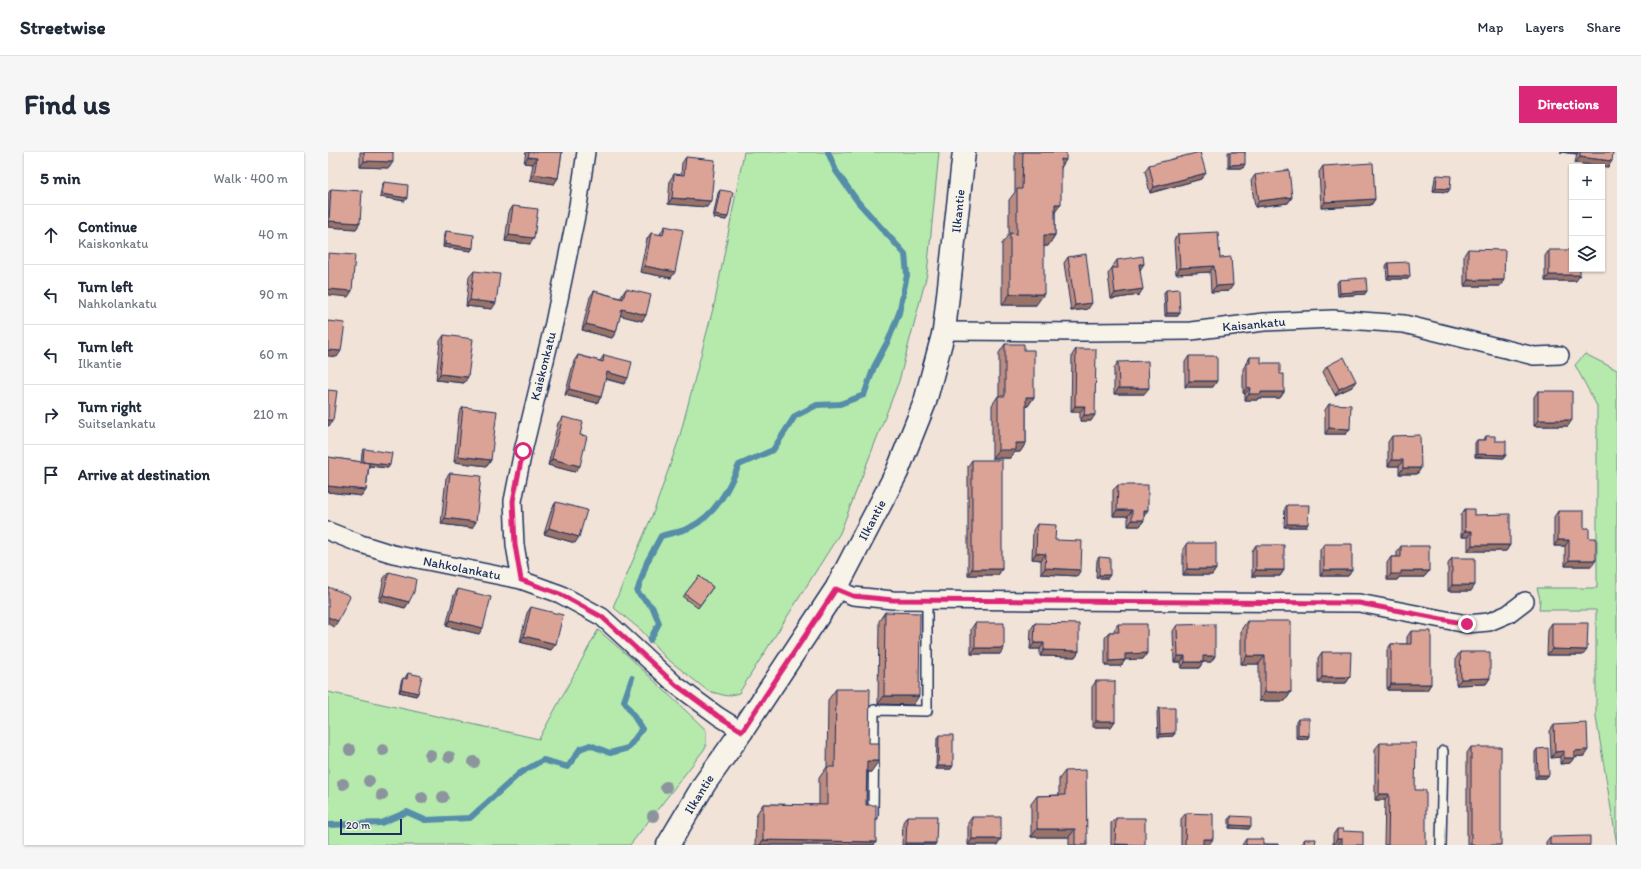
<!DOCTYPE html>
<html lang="en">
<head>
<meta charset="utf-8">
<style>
  :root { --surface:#fff; --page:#f6f6f7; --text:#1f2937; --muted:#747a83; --line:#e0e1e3; --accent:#db2777 }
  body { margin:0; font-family:Itim,sans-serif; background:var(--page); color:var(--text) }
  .controls { position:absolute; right:12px; top:12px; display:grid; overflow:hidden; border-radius:0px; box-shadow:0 1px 3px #0004 }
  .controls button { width:36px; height:36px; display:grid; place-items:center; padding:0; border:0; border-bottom:1px solid var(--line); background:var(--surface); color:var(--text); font:20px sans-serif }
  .scale { position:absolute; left:12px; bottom:10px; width:62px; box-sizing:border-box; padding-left:4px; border:2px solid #1b2f5e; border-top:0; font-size:11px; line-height:14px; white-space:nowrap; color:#1b2f5e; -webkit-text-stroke:3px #f7f3e8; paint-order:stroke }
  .stop { position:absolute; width:12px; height:12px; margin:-9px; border:3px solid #db2777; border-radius:50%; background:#fff }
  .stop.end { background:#db2777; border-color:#fff; box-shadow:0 1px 4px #0008 }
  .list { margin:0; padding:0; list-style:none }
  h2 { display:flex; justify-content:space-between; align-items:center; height:52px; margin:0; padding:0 16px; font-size:17px }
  h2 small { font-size:13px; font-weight:400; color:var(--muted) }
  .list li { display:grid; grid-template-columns:26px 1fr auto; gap:12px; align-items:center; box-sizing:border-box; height:60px; padding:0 16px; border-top:1px solid var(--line) }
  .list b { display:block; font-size:15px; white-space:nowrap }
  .list p { margin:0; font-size:13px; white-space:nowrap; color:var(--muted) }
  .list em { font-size:13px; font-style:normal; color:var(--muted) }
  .icon { flex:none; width:22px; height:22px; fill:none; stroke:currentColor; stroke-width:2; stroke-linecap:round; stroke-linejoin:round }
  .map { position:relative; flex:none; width:1289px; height:693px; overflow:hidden; border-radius:0px }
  header { display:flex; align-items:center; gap:24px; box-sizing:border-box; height:56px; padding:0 20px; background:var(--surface); border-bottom:1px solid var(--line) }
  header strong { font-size:19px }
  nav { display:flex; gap:22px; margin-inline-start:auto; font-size:14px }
  .intro { display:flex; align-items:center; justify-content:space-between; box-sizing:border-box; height:96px; padding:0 24px }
  h1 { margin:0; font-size:28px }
  .button { padding:10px 18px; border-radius:0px; background:var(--accent); color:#fff; font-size:14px; font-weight:700 }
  main { display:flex; gap:24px; padding:0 24px }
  aside { flex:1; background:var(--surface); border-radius:0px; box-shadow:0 1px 3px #0004 }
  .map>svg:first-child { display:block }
  .green { fill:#b5eaac; stroke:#688c85 }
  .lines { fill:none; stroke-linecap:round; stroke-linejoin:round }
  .stream { stroke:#568da9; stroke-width:6 }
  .lane-casing { stroke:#1b2f5e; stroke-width:12 }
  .street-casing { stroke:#1b2f5e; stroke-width:20 }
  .secondary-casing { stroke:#1b2f5e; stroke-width:25 }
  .lane { stroke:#f7f3e8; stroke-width:9 }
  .street { stroke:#f7f3e8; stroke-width:17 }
  .secondary { stroke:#f7f3e8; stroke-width:22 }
  .tree { fill:#8c949d }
  .wall { fill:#bc8c80; stroke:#1b2f5e }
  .shaded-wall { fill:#997268; stroke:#1b2f5e }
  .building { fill:#dba395; stroke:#1b2f5e }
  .route { stroke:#db2777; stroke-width:5 }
  .labels { text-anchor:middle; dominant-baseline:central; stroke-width:3; stroke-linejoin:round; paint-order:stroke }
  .street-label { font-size:13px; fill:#1b2f5e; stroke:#f7f3e8 }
</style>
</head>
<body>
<header>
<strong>Streetwise</strong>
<nav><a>Map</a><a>Layers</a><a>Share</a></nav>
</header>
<div class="intro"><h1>Find us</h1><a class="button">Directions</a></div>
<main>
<aside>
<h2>5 min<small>Walk · 400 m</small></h2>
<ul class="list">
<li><svg class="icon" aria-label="ahead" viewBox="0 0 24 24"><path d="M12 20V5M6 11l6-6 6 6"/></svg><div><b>Continue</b><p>Kaiskonkatu</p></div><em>40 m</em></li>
<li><svg class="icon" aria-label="left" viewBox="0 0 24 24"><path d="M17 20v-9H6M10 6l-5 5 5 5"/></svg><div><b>Turn left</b><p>Nahkolankatu</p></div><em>90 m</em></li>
<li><svg class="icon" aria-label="left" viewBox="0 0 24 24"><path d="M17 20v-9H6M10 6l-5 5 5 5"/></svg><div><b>Turn left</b><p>Ilkantie</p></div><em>60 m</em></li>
<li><svg class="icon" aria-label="right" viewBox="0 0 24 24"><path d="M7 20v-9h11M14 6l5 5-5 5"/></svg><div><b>Turn right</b><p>Suitselankatu</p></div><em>210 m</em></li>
<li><svg class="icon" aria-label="arrive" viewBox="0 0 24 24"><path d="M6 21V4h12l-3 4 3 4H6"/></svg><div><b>Arrive at destination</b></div></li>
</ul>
</aside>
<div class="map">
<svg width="1289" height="693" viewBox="0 0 1289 693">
  <rect width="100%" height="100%" fill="#f1e3d7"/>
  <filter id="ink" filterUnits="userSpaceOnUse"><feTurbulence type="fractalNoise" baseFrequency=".025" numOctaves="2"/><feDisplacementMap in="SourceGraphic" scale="8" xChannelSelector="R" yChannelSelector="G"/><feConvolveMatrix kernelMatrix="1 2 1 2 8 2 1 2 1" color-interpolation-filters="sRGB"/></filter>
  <g filter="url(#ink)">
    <path class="green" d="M416 0H611L599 122 571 229 512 381 411 541 399 544 380 539 337 505 314 479 285 455 326 359 351 287 387 149Z
      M1257 202 1289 218V693L1268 565V458H1211L1212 447 1209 436H1269V254L1247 213Z
      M270 478 298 502 378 578V595L302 693H0V540L211 587Z"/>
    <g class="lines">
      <path class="stream" d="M322 488 331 471 325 456 309 440 319 410 333 384C342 381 354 380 363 375 388 362 400 338 411 313L445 298 467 264 489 253 512 252 536 243 546 215 561 187 571 161 579 123 577 102 530 50 508 19 500 0
        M0 673 53 671 79 660 97 668 142 666 192 621 215 608 240 615 252 597 262 593 282 601 300 596 314 577 296 549 304 526"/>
      <g class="lane-casing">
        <path id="lane" d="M545 664 546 558 599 559V448
          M1113 693 1115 599"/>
      </g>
      <g class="street-casing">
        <path id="street" d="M616 179 760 180 863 179 936 170 1005 167 1076 172 1206 204 1232 203
          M0 379 33 392 65 402 193 428 232 442 274 465 348 533 390 564 414 579
          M193 428 187 393 185 349 195 299 226 171 250 54 258 0
          M508 437 525 444 565 448 1031 451 1139 472 1161 470 1180 462 1197 449"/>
      </g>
      <g class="secondary-casing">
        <path id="secondary" d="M340 693 377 631 414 579 508 437 569 320 597 250 616 179 636 0"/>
      </g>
      <use href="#lane" class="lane"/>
      <use href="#street" class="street"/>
      <use href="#secondary" class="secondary"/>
    </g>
    <g class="tree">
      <circle cx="22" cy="598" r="6"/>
      <circle cx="55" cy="598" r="6"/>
      <circle cx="102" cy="603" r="6"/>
      <circle cx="121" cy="605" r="6"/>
      <circle cx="146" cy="610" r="6"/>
      <circle cx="41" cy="629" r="6"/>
      <circle cx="15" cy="632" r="6"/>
      <circle cx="338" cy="635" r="6"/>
      <circle cx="54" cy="643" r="6"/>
      <circle cx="115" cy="645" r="6"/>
      <circle cx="94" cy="646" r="6"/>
      <circle cx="325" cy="664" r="6"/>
    </g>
    <path class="wall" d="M32 0H65L61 16 32 15Z
      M198 0H234L230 26 226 32 202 28 205 12 196 11Z
      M687 0H738L733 16 727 60V83L720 94H716L708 153H674V92L681 82V48L687 40Z
      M900 0H917L915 16H900Z
      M1232 0H1285L1280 15 1247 11 1249 2Z
      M358 5 379 55 340 52 342 28 346 22 353 23 354 11Z
      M821 13 873 27 822 41 817 19Z
      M995 14 1047 47 1043 53 993 56 991 20Z
      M927 23 964 45 960 51 927 55 923 29Z
      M1109 23 1120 40 1105 39 1107 26Z
      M56 30 77 49 52 45 54 33Z
      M3 37 32 71 28 77 0 75V42Z
      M392 38 398 68 385 66 390 41Z
      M185 54 206 86 202 92 177 89 181 60Z
      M337 74 343 126 312 120 319 87 323 81 332 83 333 80Z
      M118 79 143 99 115 95 116 82Z
      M850 82 892 106 901 139 883 140 882 120 848 122 846 88Z
      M1140 97 1172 134H1136V103Z
      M1221 98 1248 129H1217V104Z
      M740 105 760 157 743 159 736 111Z
      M789 108 812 117 811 143 783 147 780 122 784 116H785V114Z
      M1060 111 1082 124 1080 127H1059L1058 114Z
      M146 119 164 157 138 154 141 125Z
      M1011 128 1037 142 1010 144 1009 131Z
      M298 137 318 163 314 169 292 163 288 180 284 186 254 178 262 145 266 139 293 146 294 143Z
      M838 138 850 164H837L836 141Z
      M116 183 136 231 108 228 112 189Z
      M677 192 696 198 706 245 700 254H698V291L692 300H687L682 306H664V253L670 244H671V201Z
      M748 197 763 269H752V260H743L744 203Z
      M250 203 272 209 276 203 296 232 277 227 273 245 269 251 237 243 246 209Z
      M861 204 885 235H857V210Z
      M922 205 952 222 956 240 952 246H930L929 248H917V242L915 241V217Z
      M790 210 816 242H786V216Z
      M999 214 1024 235 1007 243 995 220Z
      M1210 239 1240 274H1206V245Z
      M1001 252 1022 277 1018 282H997V258Z
      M135 255 163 308 159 314 126 310 131 261Z
      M235 265 252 283 247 320 220 313 230 271Z
      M1064 284 1093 316 1089 322H1071V314H1060V290Z
      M1158 284 1167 289 1176 306 1147 305V291L1149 288H1156V287Z
      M36 297 60 316 41 314 38 338 34 344 0 340V305L33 310 34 301Z
      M644 308 674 417 670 423H640V314Z
      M122 321 144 376 113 372 118 326Z
      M790 333 816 364V368L812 374H800V364H785V338Z
      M228 350 247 391 216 382 224 356Z
      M959 353 978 375H956L957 356Z
      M1137 357 1146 363 1182 393 1178 399H1140V385H1133V363Z
      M1230 359 1256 376 1264 414H1237V394H1226V365Z
      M709 372 727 388 749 424 713 422V408L704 407 705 378Z
      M859 391 888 417 884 423H855V397Z
      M996 392 1024 418 1020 424H992V398Z
      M928 393 956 418 952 424H924V399Z
      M1073 394 1101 419 1096 425H1071L1069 428H1059V411L1063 405H1069V400Z
      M771 405 780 426H768L769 408Z
      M1124 406 1143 439H1120V412Z
      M61 420 81 450 77 456 51 449 56 426Z
      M371 424 385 435 370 456 355 445Z
      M130 437 151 482 118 474 126 443Z
      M203 455 223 498 192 490 199 461Z
      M557 460 585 553 550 552 551 469Z
      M919 469 963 540 957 549H931V512H913V478Z
      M647 471 672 502H643V477Z
      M707 471 751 499 747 505 712 504V497H702L703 477Z
      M1224 471 1255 503H1219L1220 477Z
      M790 472 819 501 815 507H797V508L793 514H777V486L781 480H786V478Z
      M849 473 887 504 883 510H875L871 516H853V510H846L845 479Z
      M1083 479 1103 532 1099 538H1059V498L1063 492H1079V485Z
      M994 500 1022 525 1018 531H990V506Z
      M1132 500 1162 526 1158 532 1128 533V506Z
      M80 521 90 541 88 544 71 540 73 530 75 526 77 527 78 524Z
      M768 529 787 569 783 575H764V535Z
      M508 537 541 591 543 620H539L538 653 548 690 546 693H427L428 663 435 652 491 653V626L499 615 500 548Z
      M831 556 847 581 845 584 830 585 829 560Z
      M970 566 981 584 979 587 968 586V569Z
      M1226 573 1256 604 1246 605 1242 611 1232 612V605L1223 606 1222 579Z
      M611 583 623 617H608L609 586Z
      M1052 591 1087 638 1098 693H1056L1057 648H1047V597Z
      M1143 595 1173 693H1139V601Z
      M1209 597 1221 623 1218 626H1207V600Z
      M737 619 759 693H741V685H703V652L709 644 731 643V627Z
      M858 661 881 693H853V667Z
      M579 664 607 693H574L575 670Z
      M903 664 921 677 901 676V667Z
      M644 665 669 693H640V671Z
      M788 666 817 693H783V671Z
      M1009 677 1035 693H1005V683Z
      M1222 685 1262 693H1218V690Z
      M918 687 935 692 950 693H914Z
      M977 687 987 693H974V690Z"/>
    <path class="shaded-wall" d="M1232 0H1250L1249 2Z
      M200 5 209 6 205 12 196 11Z
      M1252 5 1284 9 1280 15 1247 11Z
      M733 7 738 8 731 19Z
      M36 9 65 10 61 16 32 15Z
      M917 12 915 16H900L902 13Z
      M878 21 873 27 822 41 826 35Z
      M206 22 230 26 226 32 202 28Z
      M1108 36 1122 37 1120 40 1105 39Z
      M54 42 79 46 77 49 52 45Z
      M964 45 960 51 927 55 931 49Z
      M344 46 383 49 379 55 340 52Z
      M1047 47 1043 53 993 56 997 50Z
      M727 52H733L725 63Z
      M387 63 400 65 398 68 385 66Z
      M1 69 32 71 28 77 0 75V71Z
      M181 83 206 86 202 92 177 89Z
      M716 83H727L720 94H708Z
      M117 92 145 96 143 99 115 95Z
      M811 112H816L812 118Z
      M317 114 347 120 343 126 312 120Z
      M886 114 882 120 848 122 852 116Z
      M1221 123H1252L1248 129H1217Z
      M1061 124H1082L1080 127H1059Z
      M1140 128H1176L1172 134H1136Z
      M905 133 901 139 883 140 888 134Z
      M0 137 24 139 20 145 0 143Z
      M815 137 811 143 783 147 787 141Z
      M1039 139 1037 142 1010 144 1012 141Z
      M682 142H716L708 153H674Z
      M142 148 168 151 164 157 138 154Z
      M764 151 760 157 743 159 747 153Z
      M294 157 318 163 314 169 290 163Z
      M839 161H852L850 164H837Z
      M258 172 288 180 284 186 254 178Z
      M0 198 13 199 9 205 0 204Z
      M279 220 300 226 296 232 275 226Z
      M112 222 140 225 136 231 108 228Z
      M861 229H889L885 235H857Z
      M1028 229 1024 235 1007 243 1011 237Z
      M919 235 922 236 917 242 915 241Z
      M791 236H821L816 242H786Z
      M241 237 273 245 269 251 237 243Z
      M933 240H956L952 246H930L929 248H917L921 242Z
      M698 245H706L700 254H692Z
      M747 254H757L752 260H743Z
      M756 263H767L763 269H752Z
      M0 268H5L1 274H0Z
      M1210 268H1244L1240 274H1206Z
      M1001 276 1022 277 1018 282H997Z
      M688 291H698L692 300H687L682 306H664L670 298Z
      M1149 302 1178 303 1176 306 1147 305Z
      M130 304 163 308 159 314 126 310Z
      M224 307 252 314 247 320 220 313Z
      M1064 308H1075L1071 314H1060Z
      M35 310 62 313 60 316 33 313Z
      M1075 316H1093L1089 322H1071Z
      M0 334 38 338 34 344 0 340Z
      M789 358H804L800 364H785Z
      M816 358H820L816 364Z
      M117 366 148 370 144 376 113 372Z
      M804 368H816L812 374H800Z
      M959 372H980L978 375H956Z
      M221 376 251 385 247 391 216 382Z
      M1137 379H1144L1140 385H1133Z
      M1230 388H1241L1237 394H1226Z
      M1144 393H1182L1178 399H1140Z
      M708 401 718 402 713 408 704 407Z
      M1241 408H1268L1264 414H1237Z
      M717 416 753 418 749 424 713 422Z
      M644 417H674L670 423H640Z
      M859 417H888L884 423H855Z
      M928 418H956L952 424H924Z
      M996 418H1024L1020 424H992Z
      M1073 419H1101L1096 425H1071L1069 428H1059L1063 422Z
      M771 423H782L780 426H768Z
      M1124 433H1147L1143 439H1120Z
      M55 443 81 450 77 456 51 449Z
      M0 465 10 469 6 475 0 472Z
      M122 468 155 476 151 482 118 474Z
      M196 484 228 492 223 498 192 490Z
      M706 491H716L712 497H702Z
      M647 496H676L672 502H643Z
      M1224 497 1259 498 1255 503H1219Z
      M716 498 751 499 747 505 712 504Z
      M819 501 815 507 793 508 797 502Z
      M850 504H857L853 510H846Z
      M875 504H887L883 510H871Z
      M919 504H937L931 512H913Z
      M797 508 793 514H777L781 509Z
      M857 510H875L871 516H853Z
      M994 525H1022L1018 531H990Z
      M1162 526 1158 532 1128 533 1133 527Z
      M1063 532H1103L1099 538H1059Z
      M73 537 90 541 88 544 71 540Z
      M937 540H963L957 549H931Z
      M556 544H591L585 553 550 552Z
      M768 569H787L783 575H764Z
      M847 581 845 584 830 585 832 582Z
      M970 583 981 584 979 587 968 586Z
      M1260 598 1256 604 1242 605 1246 599Z
      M1236 599 1232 605 1223 606 1227 600Z
      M1236 606H1246L1242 611 1232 612Z
      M539 609H551L543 620H531Z
      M610 614H625L623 617H608Z
      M1210 623H1221L1218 626H1207Z
      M1051 642H1061L1057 648H1047Z
      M903 673 923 674 921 677 901 676Z
      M709 677H747L741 685H703Z
      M644 687H673L669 693H640Z
      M875 687H885L881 693H871Z
      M1009 687H1014L1010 693H1005Z
      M435 688 548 690 546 693H432Z
      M578 691H608L607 693H577Z
      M787 692 817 693H787Z"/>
    <path class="building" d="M36 0H65V10L36 9Z
      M201 0H234L230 26 206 22 209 6 200 5Z
      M695 0H738V8L733 7V52H727V83H716V142H682V81L689 82V37H694Z
      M872 0 878 21 826 35 821 13Z
      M902 0H917V12L902 13Z
      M1252 0H1285L1284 9 1252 5Z
      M358 5 387 8 383 49 344 46 346 22 356 23Z
      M1045 11 1047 47 997 50 995 14Z
      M961 18 964 45 931 49 927 23Z
      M1109 23 1123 24 1122 37 1108 36Z
      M56 30 80 33 79 46 54 42Z
      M3 37 34 39 32 71 1 69Z
      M392 38 405 40 400 65 387 63Z
      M185 54 210 57 206 86 181 83Z
      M337 74 355 78 347 120 317 114 323 81 335 83Z
      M118 79 146 83 145 96 117 92Z
      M890 80 892 106 903 105 905 133 888 134 886 114 852 116 850 82Z
      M1140 97 1177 98 1176 128H1140Z
      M1221 98H1244V117H1252V123H1221Z
      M0 101 27 103 24 139 0 137Z
      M758 102 764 151 747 153 740 105Z
      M815 104 816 112H811L815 137 787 141 784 116H790L789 108Z
      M1081 110 1082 124H1061L1060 111Z
      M146 119 172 122 168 151 142 148Z
      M1038 126 1039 139 1012 141 1011 128Z
      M298 137 323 143 318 163 294 157 288 180 258 172 266 139 295 147Z
      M851 137 852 161H839L838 138Z
      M0 169 17 171 13 199 0 198Z
      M116 183 145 187 140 225 112 222Z
      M677 192H696V198H706V245H698V291H688V298H670V244H677Z
      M748 197H768L767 263H756L757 254H747Z
      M250 203 275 210 276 203 304 210 300 226 279 220 273 245 241 237Z
      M861 204H889V229H861Z
      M922 205H933V211H952V222H956V240H933V242H921L922 236 919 235V211H922Z
      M1016 205 1028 229 1011 237 999 214Z
      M820 209 821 236H791L790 210Z
      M0 238 9 239 5 268H0Z
      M1210 239H1244V268H1210Z
      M1001 252 1023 253 1022 277 1001 276Z
      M135 255 169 259 163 308 130 304Z
      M235 265 255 270 252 283 259 284 252 314 224 307Z
      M1092 283 1093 316H1075V308H1064V284Z
      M1158 284H1167V289H1178V303L1149 302V288H1158Z
      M36 297 64 301 62 313 35 310Z
      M0 305 41 311 38 338 0 334Z
      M644 308H674V417H644Z
      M122 321 153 324 148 370 117 366Z
      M790 333H820V358H816V368H804V358H789Z
      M228 350 259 358 251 385 221 376Z
      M959 353H981L980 372H959Z
      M1137 357H1146V363L1182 362V393H1144V379H1137Z
      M1230 359H1256V376H1261V386H1268V408H1241V388H1230Z
      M709 372 728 373 727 388 754 389 753 418 717 416 718 402 708 401Z
      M859 391H888V417H859Z
      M996 392H1024V418H996Z
      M928 393H956V418H928Z
      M1073 394H1101V419H1073V422H1063V405H1073Z
      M771 405 782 406V423H771Z
      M1124 406H1147V433H1124Z
      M61 420 88 427 86 440 81 450 55 443Z
      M371 424 385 435 372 453 357 442Z
      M0 435 21 443 22 445 10 469 0 465Z
      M130 437 163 445 155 476 122 468Z
      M203 455 235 463 228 492 196 484Z
      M557 460 592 461 591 544H556Z
      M919 469H963V540H937V504H919Z
      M647 471H676V496H647Z
      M707 471 751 472V499L716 498V491H706Z
      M1224 471H1260L1259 498 1224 497Z
      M790 472H819V501L797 502V508L781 509V480H791Z
      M887 472V504H875V510H857V504H850L849 473Z
      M1083 479H1103V532H1063V492H1083Z
      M994 500H1023L1022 525H994Z
      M1132 500H1162V526L1133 527Z
      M80 521 94 524 90 541 73 537 75 526 79 527Z
      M768 529H787V569H768Z
      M508 537H542L541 591H551V609H539L538 653H548V690L435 688V652L499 653V615H507Z
      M831 556H847V581L832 582Z
      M970 566H981V584L970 583Z
      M1259 571 1260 598 1246 599V606H1236V599L1227 600 1226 573Z
      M611 583H625V614H610Z
      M1052 591H1088L1087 638H1098V693H1060L1061 642H1051Z
      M1143 595H1173V693H1143Z
      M1220 596 1221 623H1210L1209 597Z
      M758 618 759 693H747V677H709V644L737 643V619Z
      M858 661 885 662V687H875V693H857Z
      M579 664H609L608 691H578Z
      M903 664 923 665V674L903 673Z
      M644 665H673V687H644Z
      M788 666H817V693L787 692Z
      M1009 677H1015V679L1035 680V693H1014V687H1009Z
      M1262 684V693H1222V685Z
      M918 687H935V692H950V693H918Z
      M977 687H988L987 693H976Z"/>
  </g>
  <g class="lines" filter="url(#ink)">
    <path class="route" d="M195 299 185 349 187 393 193 428 232 442 274 465 348 533 390 564 414 579 508 437 525 444 565 448 1031 451 1139 472"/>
  </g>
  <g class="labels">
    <g class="street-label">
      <text transform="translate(630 59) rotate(-84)">Ilkantie</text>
      <text transform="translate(926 172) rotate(-5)">Kaisankatu</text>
      <text transform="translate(215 214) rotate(-76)">Kaiskonkatu</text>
      <text transform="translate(544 368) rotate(-62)">Ilkantie</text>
      <text transform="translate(134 416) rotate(11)">Nahkolankatu</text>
      <text transform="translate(371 642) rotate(-58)">Ilkantie</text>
    </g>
  </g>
</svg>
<div class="controls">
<button>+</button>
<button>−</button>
<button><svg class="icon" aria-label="layers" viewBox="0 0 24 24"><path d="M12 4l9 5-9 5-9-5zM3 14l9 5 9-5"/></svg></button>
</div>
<div class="scale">20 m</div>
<div class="stop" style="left:195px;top:299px"></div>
<div class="stop end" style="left:1139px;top:472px"></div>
</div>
</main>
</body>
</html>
